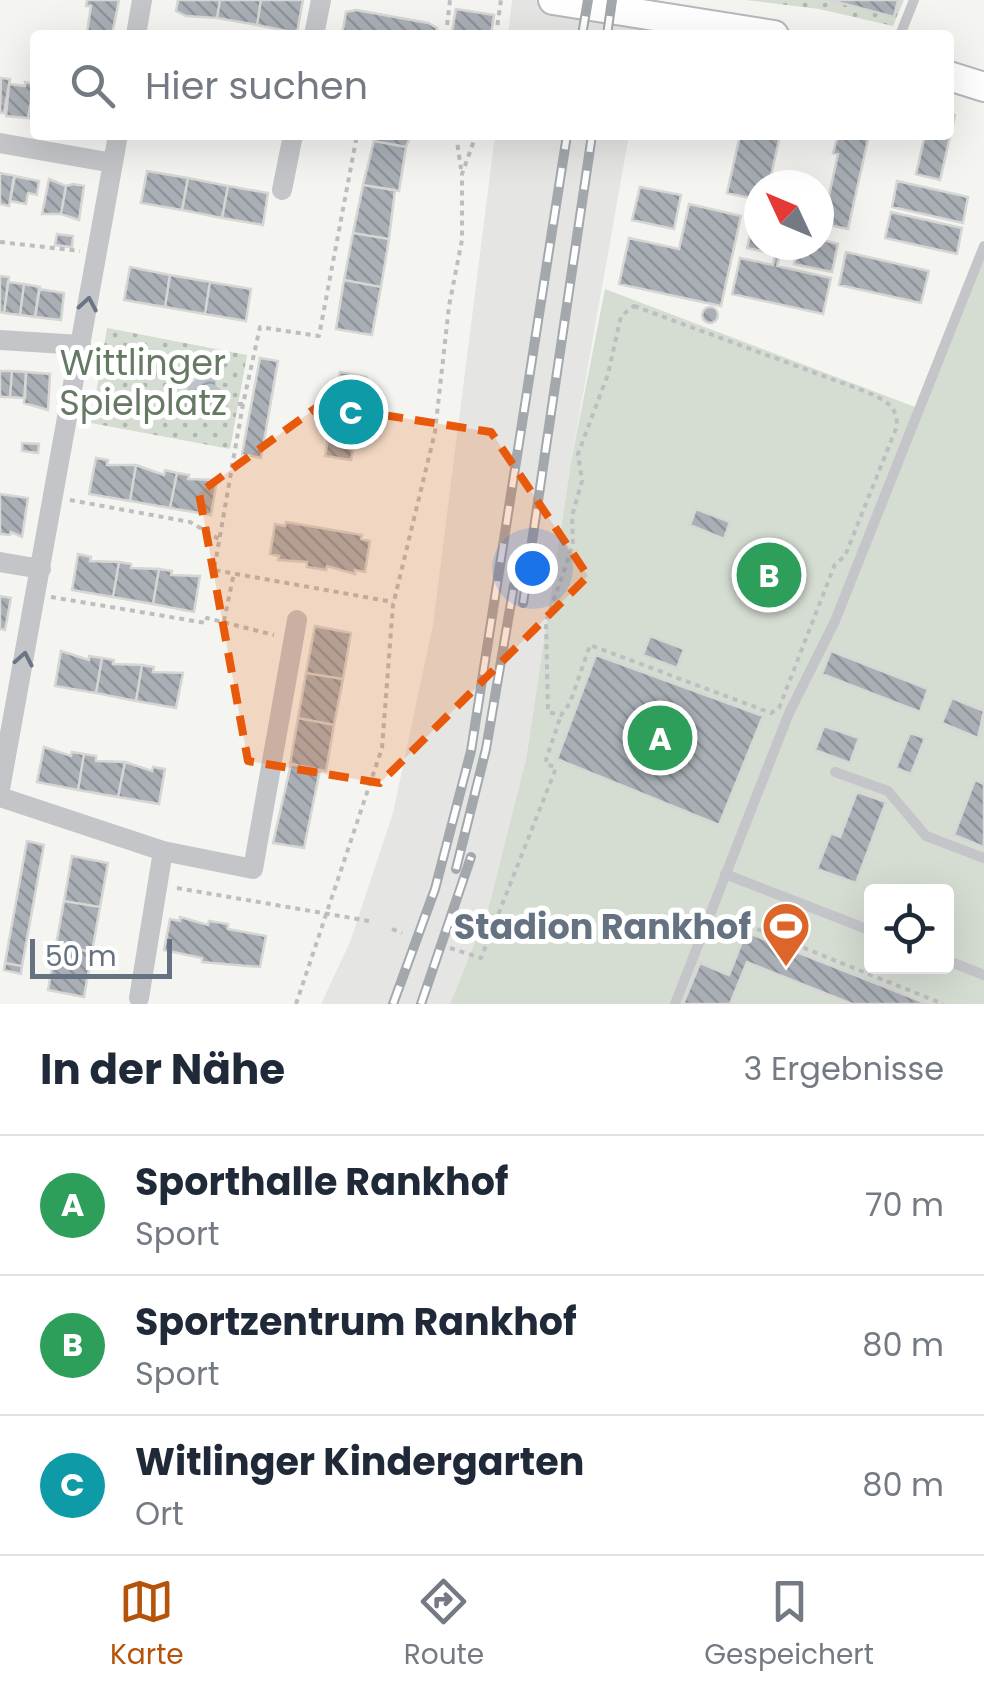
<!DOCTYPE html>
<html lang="de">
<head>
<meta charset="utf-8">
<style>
  :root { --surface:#fff; --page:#f6f6f7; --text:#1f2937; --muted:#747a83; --line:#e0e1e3; --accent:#b45309 }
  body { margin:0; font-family:Poppins,sans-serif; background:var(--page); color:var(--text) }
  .controls { position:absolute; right:30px; bottom:30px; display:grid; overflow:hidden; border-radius:10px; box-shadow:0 10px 40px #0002 }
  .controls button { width:90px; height:90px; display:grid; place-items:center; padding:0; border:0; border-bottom:2px solid var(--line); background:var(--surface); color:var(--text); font:50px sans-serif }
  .compass { position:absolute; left:744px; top:170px; width:90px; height:90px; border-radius:50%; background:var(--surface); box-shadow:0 10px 40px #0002; rotate:314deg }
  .scale { position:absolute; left:30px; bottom:25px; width:142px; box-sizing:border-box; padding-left:10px; border:5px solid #657281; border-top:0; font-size:28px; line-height:35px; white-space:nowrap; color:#657281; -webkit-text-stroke:8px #fff; paint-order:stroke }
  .you { position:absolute; left:532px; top:568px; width:35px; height:35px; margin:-25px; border:8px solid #fff; border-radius:50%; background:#1a73e8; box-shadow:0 0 0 15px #1a73e833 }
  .badge { display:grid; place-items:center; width:65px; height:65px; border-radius:50%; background:var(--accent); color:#fff; font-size:32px; font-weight:700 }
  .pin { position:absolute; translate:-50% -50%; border:5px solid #fff; box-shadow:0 2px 10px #0006 }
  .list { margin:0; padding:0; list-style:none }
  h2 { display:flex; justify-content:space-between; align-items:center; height:130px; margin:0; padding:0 40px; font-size:42px }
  h2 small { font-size:32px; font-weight:400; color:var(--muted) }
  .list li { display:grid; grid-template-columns:65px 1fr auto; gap:30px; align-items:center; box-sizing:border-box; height:140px; padding:0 40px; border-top:2px solid var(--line) }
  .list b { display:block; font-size:38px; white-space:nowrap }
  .list p { margin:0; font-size:32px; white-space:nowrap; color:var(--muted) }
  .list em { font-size:32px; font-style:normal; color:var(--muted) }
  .icon { flex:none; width:55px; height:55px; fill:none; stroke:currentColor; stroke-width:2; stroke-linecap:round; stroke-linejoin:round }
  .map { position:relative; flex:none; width:984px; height:1004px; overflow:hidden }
  .search { position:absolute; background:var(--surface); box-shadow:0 10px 40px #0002; left:30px; right:30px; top:30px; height:110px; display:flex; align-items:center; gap:25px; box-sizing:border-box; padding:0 35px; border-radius:10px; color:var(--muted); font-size:38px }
  .sheet { height:550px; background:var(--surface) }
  nav { display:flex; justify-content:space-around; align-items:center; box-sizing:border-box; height:140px; border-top:2px solid var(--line); background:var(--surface); font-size:28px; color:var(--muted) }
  nav a { display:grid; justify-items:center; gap:5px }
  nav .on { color:var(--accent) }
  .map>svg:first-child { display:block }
  .built { fill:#e5e6e4 }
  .grass { fill:url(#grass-dots) }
  .garden { fill:#d5dcd2; fill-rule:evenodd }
  .water { fill:url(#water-waves) }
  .building { fill:url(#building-back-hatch); stroke:#d6d6d4; stroke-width:2.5 }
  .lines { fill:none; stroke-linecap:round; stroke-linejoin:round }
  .secondary-casing { stroke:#b5b9bd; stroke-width:32 }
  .path { stroke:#bcbec0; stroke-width:4; stroke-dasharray:5 5; stroke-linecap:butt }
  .lane { stroke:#c3c5c9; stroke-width:10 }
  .street { stroke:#c3c5c9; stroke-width:20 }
  .secondary { stroke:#fff; stroke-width:28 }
  .rail-casing { stroke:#a3a8ad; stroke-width:10 }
  .rail { stroke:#fff; stroke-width:6; stroke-dasharray:19; stroke-linecap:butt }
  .oneway { stroke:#6a7685 }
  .marked { fill:#e8590c; fill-opacity:0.2; stroke:#e8590c; stroke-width:8; stroke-dasharray:20 12; stroke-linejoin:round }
  .labels { text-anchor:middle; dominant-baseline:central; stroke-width:10; stroke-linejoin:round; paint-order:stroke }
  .park-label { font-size:35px; fill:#657963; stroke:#fff }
  .poi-label { font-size:35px; font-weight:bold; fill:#657281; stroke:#fff; text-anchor:end }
</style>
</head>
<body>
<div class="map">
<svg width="984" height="1004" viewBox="0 0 984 1004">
  <defs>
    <pattern id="grass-dots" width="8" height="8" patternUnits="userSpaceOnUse" patternTransform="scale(2.5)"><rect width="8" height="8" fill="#d5dcd2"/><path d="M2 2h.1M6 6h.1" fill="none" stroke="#b0b7b0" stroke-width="1.8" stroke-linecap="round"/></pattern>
    <pattern id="water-waves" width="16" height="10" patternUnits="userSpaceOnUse" patternTransform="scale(2.5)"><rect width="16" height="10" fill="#bbc4c9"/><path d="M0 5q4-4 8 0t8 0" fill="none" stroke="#9ca4a9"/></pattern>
    <pattern id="building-back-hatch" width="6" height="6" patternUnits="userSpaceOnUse" patternTransform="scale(2.5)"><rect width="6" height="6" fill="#a9afb5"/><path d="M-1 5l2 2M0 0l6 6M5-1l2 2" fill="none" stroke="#8d9399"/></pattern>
  </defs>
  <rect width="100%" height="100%" fill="#f4f5f1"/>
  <path class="built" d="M512 0H652L646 35H508Z
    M495 135H629L571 462 526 759 488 910 450 1004H321L350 942 393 813 433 625Z"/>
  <path class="grass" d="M745 0H904L893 26 819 9Z
    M107 328 247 355 230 449 91 423Z"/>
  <path class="garden" d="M984 256V1004H450L488 910 526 759 571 462 605 289 923 410ZM872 892H946V966H872Z"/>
  <path class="water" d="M208 366 217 373 215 385 221 390 218 407 200 419 186 401 188 384 195 381 198 370Z"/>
  <path class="building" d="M87 0H119L112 35 87 32 91 6H86Z
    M178 0H220L217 18 186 16 176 11Z
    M220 0H261L257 25 217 18Z
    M261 0H303L297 33 257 25Z
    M830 0H898L894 17Z
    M456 9 494 15 491 35 452 32Z
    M356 10 428 23 437 28 435 35H342L346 12Z
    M1 78 10 79 4 113H0Z
    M25 82 34 84 28 118 6 116 9 84 25 86Z
    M34 85H35V119L28 118Z
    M949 113 955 115 940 180 916 174 925 135H949Z
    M375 135H411L406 147 374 141Z
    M740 135H780L769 185H759V200L727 193Z
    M838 135H869L848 229 823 224 838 154 833 153Z
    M374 141 406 147 399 191 363 185Z
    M147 171 188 178 182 210 141 203Z
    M0 173 15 176 9 206 0 204Z
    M14 176 39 181 37 195 28 193 26 204 10 201Z
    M188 178 228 186 222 218 182 210Z
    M49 179 66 186 61 214H42Z
    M897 181 968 197 963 223 892 207Z
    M73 184 84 186 79 220 61 214 66 186Z
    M363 185 395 190 389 239 353 233Z
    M228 186 268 193 263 225 222 218Z
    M640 187 681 195 674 229 632 220Z
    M689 204 741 216 721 306 619 284 629 238 679 249Z
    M891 212 962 228 957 254 885 238Z
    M752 225 759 226V245H798L796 258 747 248Z
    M353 233 389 239 381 287 344 280Z
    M57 234 73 236 72 247 55 245Z
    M819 239 838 244 832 272 794 264 798 245H819Z
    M846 252 929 271 921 303 839 285Z
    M775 254 780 255 777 266 831 278 823 314 732 294 740 258 773 265Z
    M130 267 170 275 165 307 124 300Z
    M170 275 210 282 205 314 165 307Z
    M0 276 9 277 4 313 0 312Z
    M344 280 381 287 372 335 336 329Z
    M8 282 24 284 20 315 4 313Z
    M210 282 251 289 246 321 205 314Z
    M24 284 40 287 35 317 20 315Z
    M39 289 64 293 61 320 35 317Z
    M702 315a8 8 0 1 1 16 0a8 8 0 1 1-16 0Z
    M260 358 278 361 261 458 242 454Z
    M0 371H12L10 397H0Z
    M12 371 26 372 25 398 10 397Z
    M26 372 50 374 48 410 24 403Z
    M340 372 366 377 362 402 370 403 364 437 356 435 351 460 325 456Z
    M22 443 39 444 38 453 22 451Z
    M96 458 108 460 107 465H136L130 501 89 494Z
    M136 465 164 475 165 470 177 473 170 508 130 501Z
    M177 473 189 475 188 479 217 480 211 515 170 508Z
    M0 494 28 498 22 537 11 532 10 535 0 534Z
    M696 509 730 522 724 539 690 525Z
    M286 522 362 535 361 539 370 541 365 572 355 570V574L327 566 326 570 307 567V562L278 560 279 556 270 554 275 524 285 526Z
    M78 554 91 557 90 561 119 562 113 597 72 590Z
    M119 562 131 564V568L159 569 153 604 113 597Z
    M159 569 172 571 171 575 200 576 194 612 153 604Z
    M0 596 11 598 5 630 0 629Z
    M315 626 351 633 343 679 306 673Z
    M650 636 684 649 677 668 643 655Z
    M61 651 89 660V656L102 658 96 693 55 686Z
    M831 651 928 689 920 712 822 674Z
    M596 655 763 716 719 825 557 759Z
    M102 658 114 660 113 664 142 665 136 701 96 693Z
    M142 665 154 667 153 672 183 673 176 708 136 701Z
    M306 673 343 679 334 725 298 718Z
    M952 698 984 711 978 738 942 723Z
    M298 718 334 725 326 771 290 764Z
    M824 726 859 738 850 763 815 750Z
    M910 733 925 738 911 774 896 768Z
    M44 747 71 756 72 752 84 754 78 790 37 782Z
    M84 754 96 756V761L125 762 118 797 78 790Z
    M125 762 152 771 153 767 165 769 159 804 118 797Z
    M291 764 320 770 304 848 273 843Z
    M975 780 984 784V847L954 835Z
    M857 792 886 802 856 883 817 869 831 833 840 837Z
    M27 841 44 845 22 966 5 963Z
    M72 856 108 863 100 907 64 901Z
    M64 901 100 907 92 952 56 945Z
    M180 917 208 925 209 921 228 924V929L266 936 260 967 202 962V958L164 950 170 919 180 921Z
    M746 932 928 1004H852L747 962 730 1004H683L700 963 729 975Z
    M56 945 92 952 84 997 48 990Z
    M5 963 22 966 21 974 4 970Z"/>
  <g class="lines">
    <g class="secondary-casing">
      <path id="secondary" d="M553 0 774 35
        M949 76 984 87"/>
    </g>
    <path class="path" d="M446 35 450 0
      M496 35 501 0
      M456 135 461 169
      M0 242 80 251
      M634 306 864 391C882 399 897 403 897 426L845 556 835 564 779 708 771 713 590 645 570 703 561 715 548 712 546 622 573 545 572 516 582 481 578 454 608 374 621 316Z
      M238 404H243L260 327 319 336 357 135
      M243 404 214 570 393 602
      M70 500 190 522 219 539
      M51 597 206 623 207 618 274 635
      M224 621 234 573
      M177 888 369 921
      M392 929 402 933
      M757 929 943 1004
      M450 948 481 958 556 768 545 763 561 715
      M296 1004 382 748 393 605 435 432 449 306 462 240V174L476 135"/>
    <path class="lane" d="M900 35 914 0
      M835 772 888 791 926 836 984 858
      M725 874 872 931
      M946 960 984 975
      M675 1004 789 713 835 621 984 246"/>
    <path class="street" d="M136 35 142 0
      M314 35 321 0
      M0 143 113 163
      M282 190 293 135
      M0 340 81 345
      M0 562 41 569
      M0 789 118 135
      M0 797 163 851 253 869 297 620
      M139 998 163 851"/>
    <use href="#secondary" class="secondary"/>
    <g class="rail-casing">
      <path id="rail" d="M582 35 588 0
        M607 35 612 0
        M523 603 592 135
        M456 869 486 749 514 585
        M393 1004 435 889 471 751 567 135
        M421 1004 471 857"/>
    </g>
    <use href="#rail" class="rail"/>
  </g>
  <defs><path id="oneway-chevron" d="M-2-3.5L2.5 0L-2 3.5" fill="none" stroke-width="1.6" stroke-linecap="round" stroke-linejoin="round" transform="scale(2.5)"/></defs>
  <g class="oneway">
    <use href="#oneway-chevron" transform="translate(88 304) rotate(-80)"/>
    <use href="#oneway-chevron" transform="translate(24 659) rotate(-79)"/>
  </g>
  <path class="marked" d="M320 405 491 432 588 576 380 783 248 761 199 493Z"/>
  <defs>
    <g id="stadium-pin" transform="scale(2.5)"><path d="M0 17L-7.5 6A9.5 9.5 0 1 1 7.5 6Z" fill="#dd6529" stroke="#fff"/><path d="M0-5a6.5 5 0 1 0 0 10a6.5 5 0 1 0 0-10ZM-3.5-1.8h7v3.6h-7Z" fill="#fff"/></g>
  </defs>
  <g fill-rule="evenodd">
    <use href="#stadium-pin" x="786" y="926"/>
  </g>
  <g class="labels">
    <g class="park-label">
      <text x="143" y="362">Wittlinger<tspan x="143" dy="40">Spielplatz</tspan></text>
    </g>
    <g class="poi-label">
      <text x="751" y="926">Stadion Rankhof</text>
    </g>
  </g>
</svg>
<div class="controls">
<button><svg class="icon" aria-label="locate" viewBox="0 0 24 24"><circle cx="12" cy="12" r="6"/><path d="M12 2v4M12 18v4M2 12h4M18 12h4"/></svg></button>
</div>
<svg class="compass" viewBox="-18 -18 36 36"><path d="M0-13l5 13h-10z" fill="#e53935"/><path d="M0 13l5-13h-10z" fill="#747a83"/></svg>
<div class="scale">50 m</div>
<div class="you"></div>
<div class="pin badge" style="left:660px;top:738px;background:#2e9e5b">A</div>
<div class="pin badge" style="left:769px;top:575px;background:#2e9e5b">B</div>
<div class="pin badge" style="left:351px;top:412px;background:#0f9aa8">C</div>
<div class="search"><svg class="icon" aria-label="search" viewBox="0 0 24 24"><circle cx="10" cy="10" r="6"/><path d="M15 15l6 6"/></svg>Hier suchen</div>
</div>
<section class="sheet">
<h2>In der Nähe<small>3 Ergebnisse</small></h2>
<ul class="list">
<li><span class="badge" style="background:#2e9e5b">A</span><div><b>Sporthalle Rankhof</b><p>Sport</p></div><em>70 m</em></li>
<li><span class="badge" style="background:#2e9e5b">B</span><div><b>Sportzentrum Rankhof</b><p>Sport</p></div><em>80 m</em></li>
<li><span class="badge" style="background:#0f9aa8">C</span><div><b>Witlinger Kindergarten</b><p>Ort</p></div><em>80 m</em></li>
</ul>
</section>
<nav>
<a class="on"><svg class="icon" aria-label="map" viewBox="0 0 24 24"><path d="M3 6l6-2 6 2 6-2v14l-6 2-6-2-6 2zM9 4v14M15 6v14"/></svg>Karte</a>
<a><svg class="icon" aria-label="directions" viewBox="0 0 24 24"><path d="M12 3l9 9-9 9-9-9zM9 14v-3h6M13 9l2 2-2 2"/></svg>Route</a>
<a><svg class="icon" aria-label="saved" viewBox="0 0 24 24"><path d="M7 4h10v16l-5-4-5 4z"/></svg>Gespeichert</a>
</nav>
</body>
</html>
